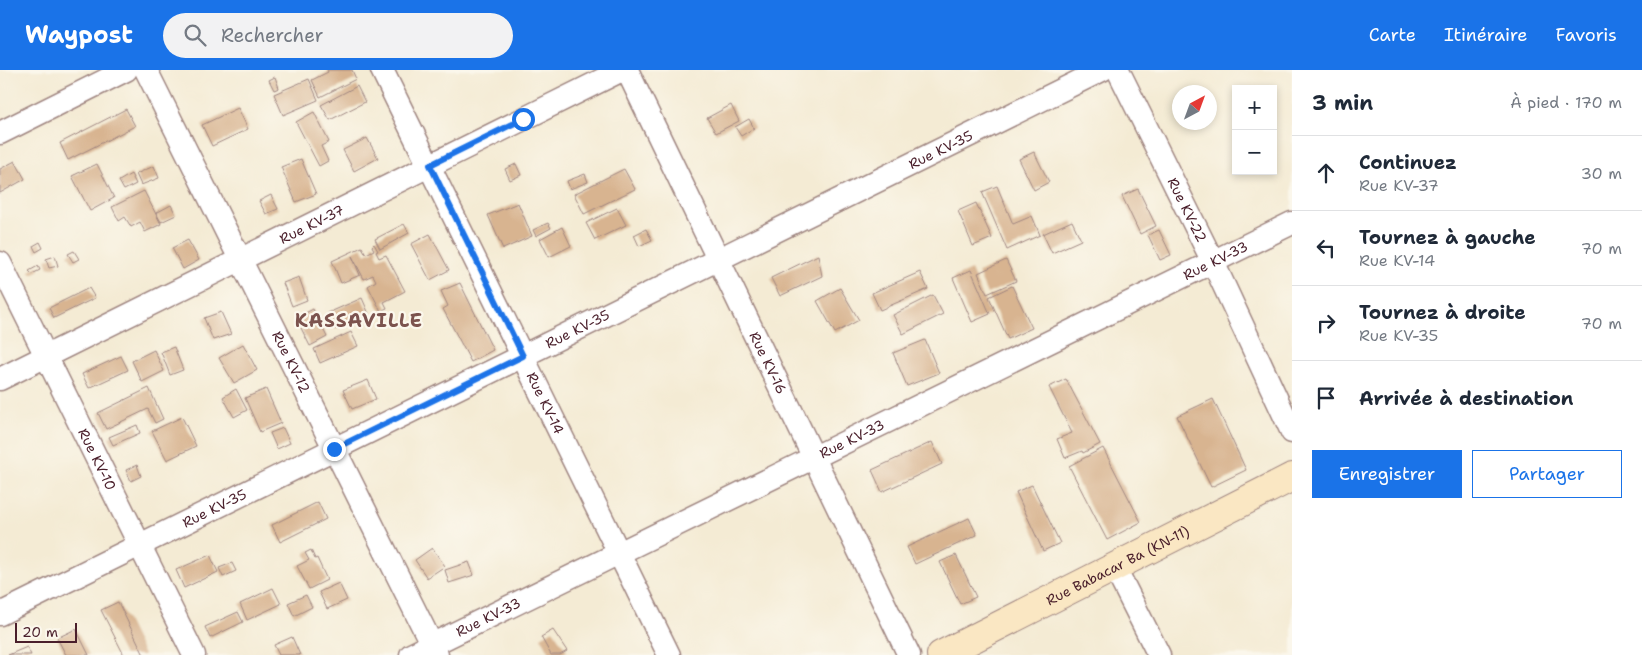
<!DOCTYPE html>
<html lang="fr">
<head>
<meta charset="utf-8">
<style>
  :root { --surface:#fff; --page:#f2f2f3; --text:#1f2937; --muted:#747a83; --line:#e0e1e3; --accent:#1a73e8 }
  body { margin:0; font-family:"Shantell Sans",sans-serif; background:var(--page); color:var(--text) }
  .controls { position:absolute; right:15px; top:15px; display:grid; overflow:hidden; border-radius:0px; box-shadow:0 2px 8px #0003 }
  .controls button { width:45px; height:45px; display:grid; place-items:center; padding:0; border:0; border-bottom:1px solid var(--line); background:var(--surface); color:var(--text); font:25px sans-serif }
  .compass { position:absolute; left:1172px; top:15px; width:45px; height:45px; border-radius:50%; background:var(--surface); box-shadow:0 2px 8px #0003; rotate:41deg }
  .scale { position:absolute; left:15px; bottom:12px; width:62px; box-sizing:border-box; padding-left:5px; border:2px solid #4a1f2b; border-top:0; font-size:14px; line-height:18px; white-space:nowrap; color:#4a1f2b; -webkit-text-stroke:4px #fbf7ec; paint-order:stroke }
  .stop { position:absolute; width:15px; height:15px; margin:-11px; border:4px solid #1a73e8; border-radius:50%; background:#fff }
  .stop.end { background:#1a73e8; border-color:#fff; box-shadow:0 1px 5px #0008 }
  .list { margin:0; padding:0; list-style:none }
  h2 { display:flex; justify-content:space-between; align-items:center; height:65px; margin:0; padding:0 20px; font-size:21px }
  h2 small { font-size:16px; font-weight:400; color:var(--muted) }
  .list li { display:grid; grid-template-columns:32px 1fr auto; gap:15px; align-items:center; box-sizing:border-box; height:75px; padding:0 20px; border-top:1px solid var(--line) }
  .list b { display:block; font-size:19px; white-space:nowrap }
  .list p { margin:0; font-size:16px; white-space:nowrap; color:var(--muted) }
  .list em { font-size:16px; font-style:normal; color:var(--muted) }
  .actions { display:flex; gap:10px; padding:15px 20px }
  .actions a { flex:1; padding:11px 0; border:1px solid var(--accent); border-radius:0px; text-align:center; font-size:18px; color:var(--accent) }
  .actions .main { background:var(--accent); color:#fff }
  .icon { flex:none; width:28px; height:28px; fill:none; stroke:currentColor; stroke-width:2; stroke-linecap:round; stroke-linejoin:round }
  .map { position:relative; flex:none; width:1292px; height:585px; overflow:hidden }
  header { display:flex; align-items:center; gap:30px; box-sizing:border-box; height:70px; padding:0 25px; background:var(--accent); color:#fff }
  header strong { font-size:24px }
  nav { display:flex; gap:28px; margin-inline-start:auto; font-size:18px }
  .search { width:350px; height:45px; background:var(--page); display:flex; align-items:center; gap:12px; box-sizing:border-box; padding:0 18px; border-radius:28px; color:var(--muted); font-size:19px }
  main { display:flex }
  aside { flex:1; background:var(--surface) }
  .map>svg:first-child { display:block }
  .building { fill:#d8b490 }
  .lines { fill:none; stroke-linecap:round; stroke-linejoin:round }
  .street-casing { stroke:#9f8580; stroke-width:25 }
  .secondary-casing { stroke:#9f8580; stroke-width:30 }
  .street { stroke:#fff; stroke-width:22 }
  .secondary { stroke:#fae7c3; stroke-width:28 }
  .route { stroke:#1a73e8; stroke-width:6 }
  .labels { text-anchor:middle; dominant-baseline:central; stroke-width:4.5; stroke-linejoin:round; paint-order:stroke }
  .street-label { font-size:14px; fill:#4a1f2b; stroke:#fbf7ec }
  .district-label { font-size:19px; font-weight:bold; letter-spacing:1px; fill:#7c534e; stroke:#fbf7ec }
</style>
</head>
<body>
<header>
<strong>Waypost</strong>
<div class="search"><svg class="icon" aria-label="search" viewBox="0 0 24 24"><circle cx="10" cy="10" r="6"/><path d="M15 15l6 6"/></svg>Rechercher</div>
<nav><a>Carte</a><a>Itinéraire</a><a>Favoris</a></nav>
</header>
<main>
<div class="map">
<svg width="1292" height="585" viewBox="0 0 1292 585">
  <rect width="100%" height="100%" fill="#fbf7ec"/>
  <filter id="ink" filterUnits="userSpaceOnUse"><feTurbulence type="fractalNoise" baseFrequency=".02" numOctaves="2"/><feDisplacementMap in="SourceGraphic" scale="10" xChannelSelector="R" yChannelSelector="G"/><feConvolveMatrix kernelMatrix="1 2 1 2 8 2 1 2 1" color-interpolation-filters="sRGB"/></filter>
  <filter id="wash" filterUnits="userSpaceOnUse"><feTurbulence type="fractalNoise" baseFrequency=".0096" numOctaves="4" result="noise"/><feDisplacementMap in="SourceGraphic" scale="20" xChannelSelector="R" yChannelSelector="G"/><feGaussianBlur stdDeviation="1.12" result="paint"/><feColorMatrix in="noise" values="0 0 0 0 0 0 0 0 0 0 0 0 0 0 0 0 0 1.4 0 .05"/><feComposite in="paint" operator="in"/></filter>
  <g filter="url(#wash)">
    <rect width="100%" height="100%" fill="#f4ebd4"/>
    <g id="blocks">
      <path class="building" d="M327 0H352L356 9 320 27 312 10 328 2Z
        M275 7 279 18 274 20 269 10Z
        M309 9 318 30 283 45 274 24Z
        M357 16 365 32 330 50 321 35Z
        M731 35 739 51 716 63 707 48Z
        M238 38 248 59 212 76 202 55Z
        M126 39 135 56 68 90 60 73Z
        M314 42 329 72 321 76 328 91 319 96 296 52Z
        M749 49 754 58 741 66 735 57Z
        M367 68 378 88 354 101 343 80Z
        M1034 82 1049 112 1034 120 1019 89Z
        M301 89 316 124 296 132 281 97Z
        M15 91 25 109 0 123V99Z
        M97 94 114 128 90 141 72 106Z
        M516 94 521 105 510 110 505 99Z
        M154 96 159 108 141 115 136 104Z
        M624 99 635 119 584 144 574 124Z
        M131 104 136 114 124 120 119 111Z
        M585 104 588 112 570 119 567 111Z
        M997 116 1013 154 1032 146 1040 165 1007 180 982 122Z
        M1138 119 1156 156 1140 164 1122 126Z
        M144 121 161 154 145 162 140 152 131 157 125 147 119 151 112 137Z
        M271 125 278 139 266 144 259 131Z
        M518 133 532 166 503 179 488 145Z
        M976 133 992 168 973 176 958 141Z
        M171 135 176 145 161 152 156 143Z
        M617 138 626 155 595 170 586 153Z
        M1072 151 1081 170 1052 183 1043 164Z
        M548 153 551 158 536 166 533 160Z
        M404 154 409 163 380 179 375 169Z
        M562 157 571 176 549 187 540 169Z
        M646 159 652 170 639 176 634 165Z
        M1159 160 1171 185 1160 190 1148 165Z
        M430 164 449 200 430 210 411 174Z
        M188 170 199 190 183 199 172 178Z
        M40 172 43 178 36 182 33 176Z
        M374 174 378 181 376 182 379 188 386 185 405 221 384 232 387 238 381 241 368 216 376 211 373 205 364 209 352 186 360 205 341 213 332 191 362 177 366 184 374 180 372 176Z
        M74 181 79 189 73 192 68 184Z
        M818 185 822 206 780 226 771 208Z
        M55 186 58 196 49 198 46 189Z
        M1006 190 1016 211 987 224 978 203Z
        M38 196 40 200 32 204 29 201Z
        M971 200 990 244 972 252 953 208Z
        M920 202 928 219 880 240 872 223Z
        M299 207 307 230 292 236 283 213Z
        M460 213 493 280 471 292 443 239 448 236 441 221Z
        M1012 216 1032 258 1008 269 989 227Z
        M89 218 95 228 54 248 49 238Z
        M840 218 859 250 835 263 817 231Z
        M933 225 943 244 903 264 893 245Z
        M362 228 369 244 335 259 328 243Z
        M313 239 327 267 310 276 296 248Z
        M221 242 231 264 213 270 204 248Z
        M351 262 358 276 320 293 314 279Z
        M925 270 939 303 907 316 893 283Z
        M243 274 257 300 234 313 219 288Z
        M174 277 183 300 170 305 161 282Z
        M154 280 164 301 142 312 132 291Z
        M121 286 128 300 89 318 82 304Z
        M1066 309 1100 374 1083 383 1082 381 1065 388 1057 369 1072 363 1049 317Z
        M368 310 376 329 352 339 343 320Z
        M149 318 163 349 155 353 148 339 106 359 98 343Z
        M236 319 247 340 234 347 223 327Z
        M266 319 281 353 260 362 245 328Z
        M1213 329 1246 400 1211 417 1177 346Z
        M182 347 196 376 167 390 152 361Z
        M137 355 140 363 113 375 109 367Z
        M283 358 290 373 277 379 270 363Z
        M932 372 942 394 882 422 872 400Z
        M1103 378 1141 452 1107 470 1069 396Z
        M137 395 141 406 131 411 126 400Z
        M1032 415 1060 473 1043 481 1016 422Z
        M318 432 326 449 280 472 272 455Z
        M969 448 977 465 915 494 907 477Z
        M432 478 445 496 427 508 415 490Z
        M311 480 315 489 317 488 327 510 309 519 297 496 309 490 305 483Z
        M210 485 218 502 184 518 176 500Z
        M956 485 976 527 960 534 940 492Z
        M469 492 474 505 449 513 445 500Z
        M232 493 236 501 223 507 219 498Z
        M339 513 347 530 327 539 319 522Z
        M273 518 281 534 247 550 240 534Z
        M306 525 312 537 294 546 288 533Z
        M118 532 144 585H124L101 540Z
        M238 542 243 552 210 568 205 557Z
        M76 559 89 585H66L57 568Z
        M553 560 567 581 560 585H551L541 567Z
        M292 567 300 585H279L274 575Z
        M27 577 31 585H8Z"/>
    </g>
  </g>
  <g filter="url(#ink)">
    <use href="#blocks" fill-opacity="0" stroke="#9f8580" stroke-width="1"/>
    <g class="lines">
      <g class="street-casing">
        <g id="street">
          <path id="s1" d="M146 0 437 585"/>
          <path id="s2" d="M382 0 669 585"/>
          <path id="s3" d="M627 0 909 585"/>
          <path id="s4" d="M1118 0 1213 192 1292 362"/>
          <path d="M0 63 126 0"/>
          <path id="s5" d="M0 193 194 585"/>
          <path id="s6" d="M0 309 622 0"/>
          <path d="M1114 496 1159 585"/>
          <path id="s7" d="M0 544 1102 0"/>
          <path id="s8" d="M411 585 1292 153"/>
        </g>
      </g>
      <g class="secondary-casing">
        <g id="secondary">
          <path id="s9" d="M941 585 1292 407"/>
        </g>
      </g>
      <use href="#street" class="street"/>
      <use href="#secondary" class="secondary"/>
    </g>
  </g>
  <g class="lines" filter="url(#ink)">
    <path class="route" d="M334 379 523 286 430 95 523 49"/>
  </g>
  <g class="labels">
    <g class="street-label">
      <text stroke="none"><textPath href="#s7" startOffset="1049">Rue KV-35</textPath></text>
      <text stroke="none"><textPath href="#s4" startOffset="156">Rue KV-22</textPath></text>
      <text stroke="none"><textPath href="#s6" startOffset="348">Rue KV-37</textPath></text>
      <text stroke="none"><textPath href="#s8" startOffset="896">Rue KV-33</textPath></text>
      <text stroke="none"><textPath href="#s7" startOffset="644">Rue KV-35</textPath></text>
      <text stroke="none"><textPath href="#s1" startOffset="326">Rue KV-12</textPath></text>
      <text stroke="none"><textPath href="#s3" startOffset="325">Rue KV-16</textPath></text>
      <text stroke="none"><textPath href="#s2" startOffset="371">Rue KV-14</textPath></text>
      <text stroke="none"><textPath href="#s8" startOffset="491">Rue KV-33</textPath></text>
      <text stroke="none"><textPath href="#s5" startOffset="219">Rue KV-10</textPath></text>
      <text stroke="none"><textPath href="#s7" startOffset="239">Rue KV-35</textPath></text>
      <text stroke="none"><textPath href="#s9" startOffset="198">Rue Babacar Ba (KN-11)</textPath></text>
      <text stroke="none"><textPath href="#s8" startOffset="86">Rue KV-33</textPath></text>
    </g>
    <g class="district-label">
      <text x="359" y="250">KASSAVILLE</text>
    </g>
  </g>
</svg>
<div class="controls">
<button>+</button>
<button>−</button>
</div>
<svg class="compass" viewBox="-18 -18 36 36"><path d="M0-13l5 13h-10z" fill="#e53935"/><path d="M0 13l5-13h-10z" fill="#747a83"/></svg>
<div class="scale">20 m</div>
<div class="stop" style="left:523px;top:49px"></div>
<div class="stop end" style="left:334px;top:379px"></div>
</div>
<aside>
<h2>3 min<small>À pied · 170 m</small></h2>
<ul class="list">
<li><svg class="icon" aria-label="ahead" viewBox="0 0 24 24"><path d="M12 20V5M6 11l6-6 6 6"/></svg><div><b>Continuez</b><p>Rue KV-37</p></div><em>30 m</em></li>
<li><svg class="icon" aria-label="left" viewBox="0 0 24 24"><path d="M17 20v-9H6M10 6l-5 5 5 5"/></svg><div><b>Tournez à gauche</b><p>Rue KV-14</p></div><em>70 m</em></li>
<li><svg class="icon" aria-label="right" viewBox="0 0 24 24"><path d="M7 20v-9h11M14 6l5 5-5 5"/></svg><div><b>Tournez à droite</b><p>Rue KV-35</p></div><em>70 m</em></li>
<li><svg class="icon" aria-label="arrive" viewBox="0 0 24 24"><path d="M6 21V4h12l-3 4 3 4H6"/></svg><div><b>Arrivée à destination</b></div></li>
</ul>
<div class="actions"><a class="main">Enregistrer</a><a>Partager</a></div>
</aside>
</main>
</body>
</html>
